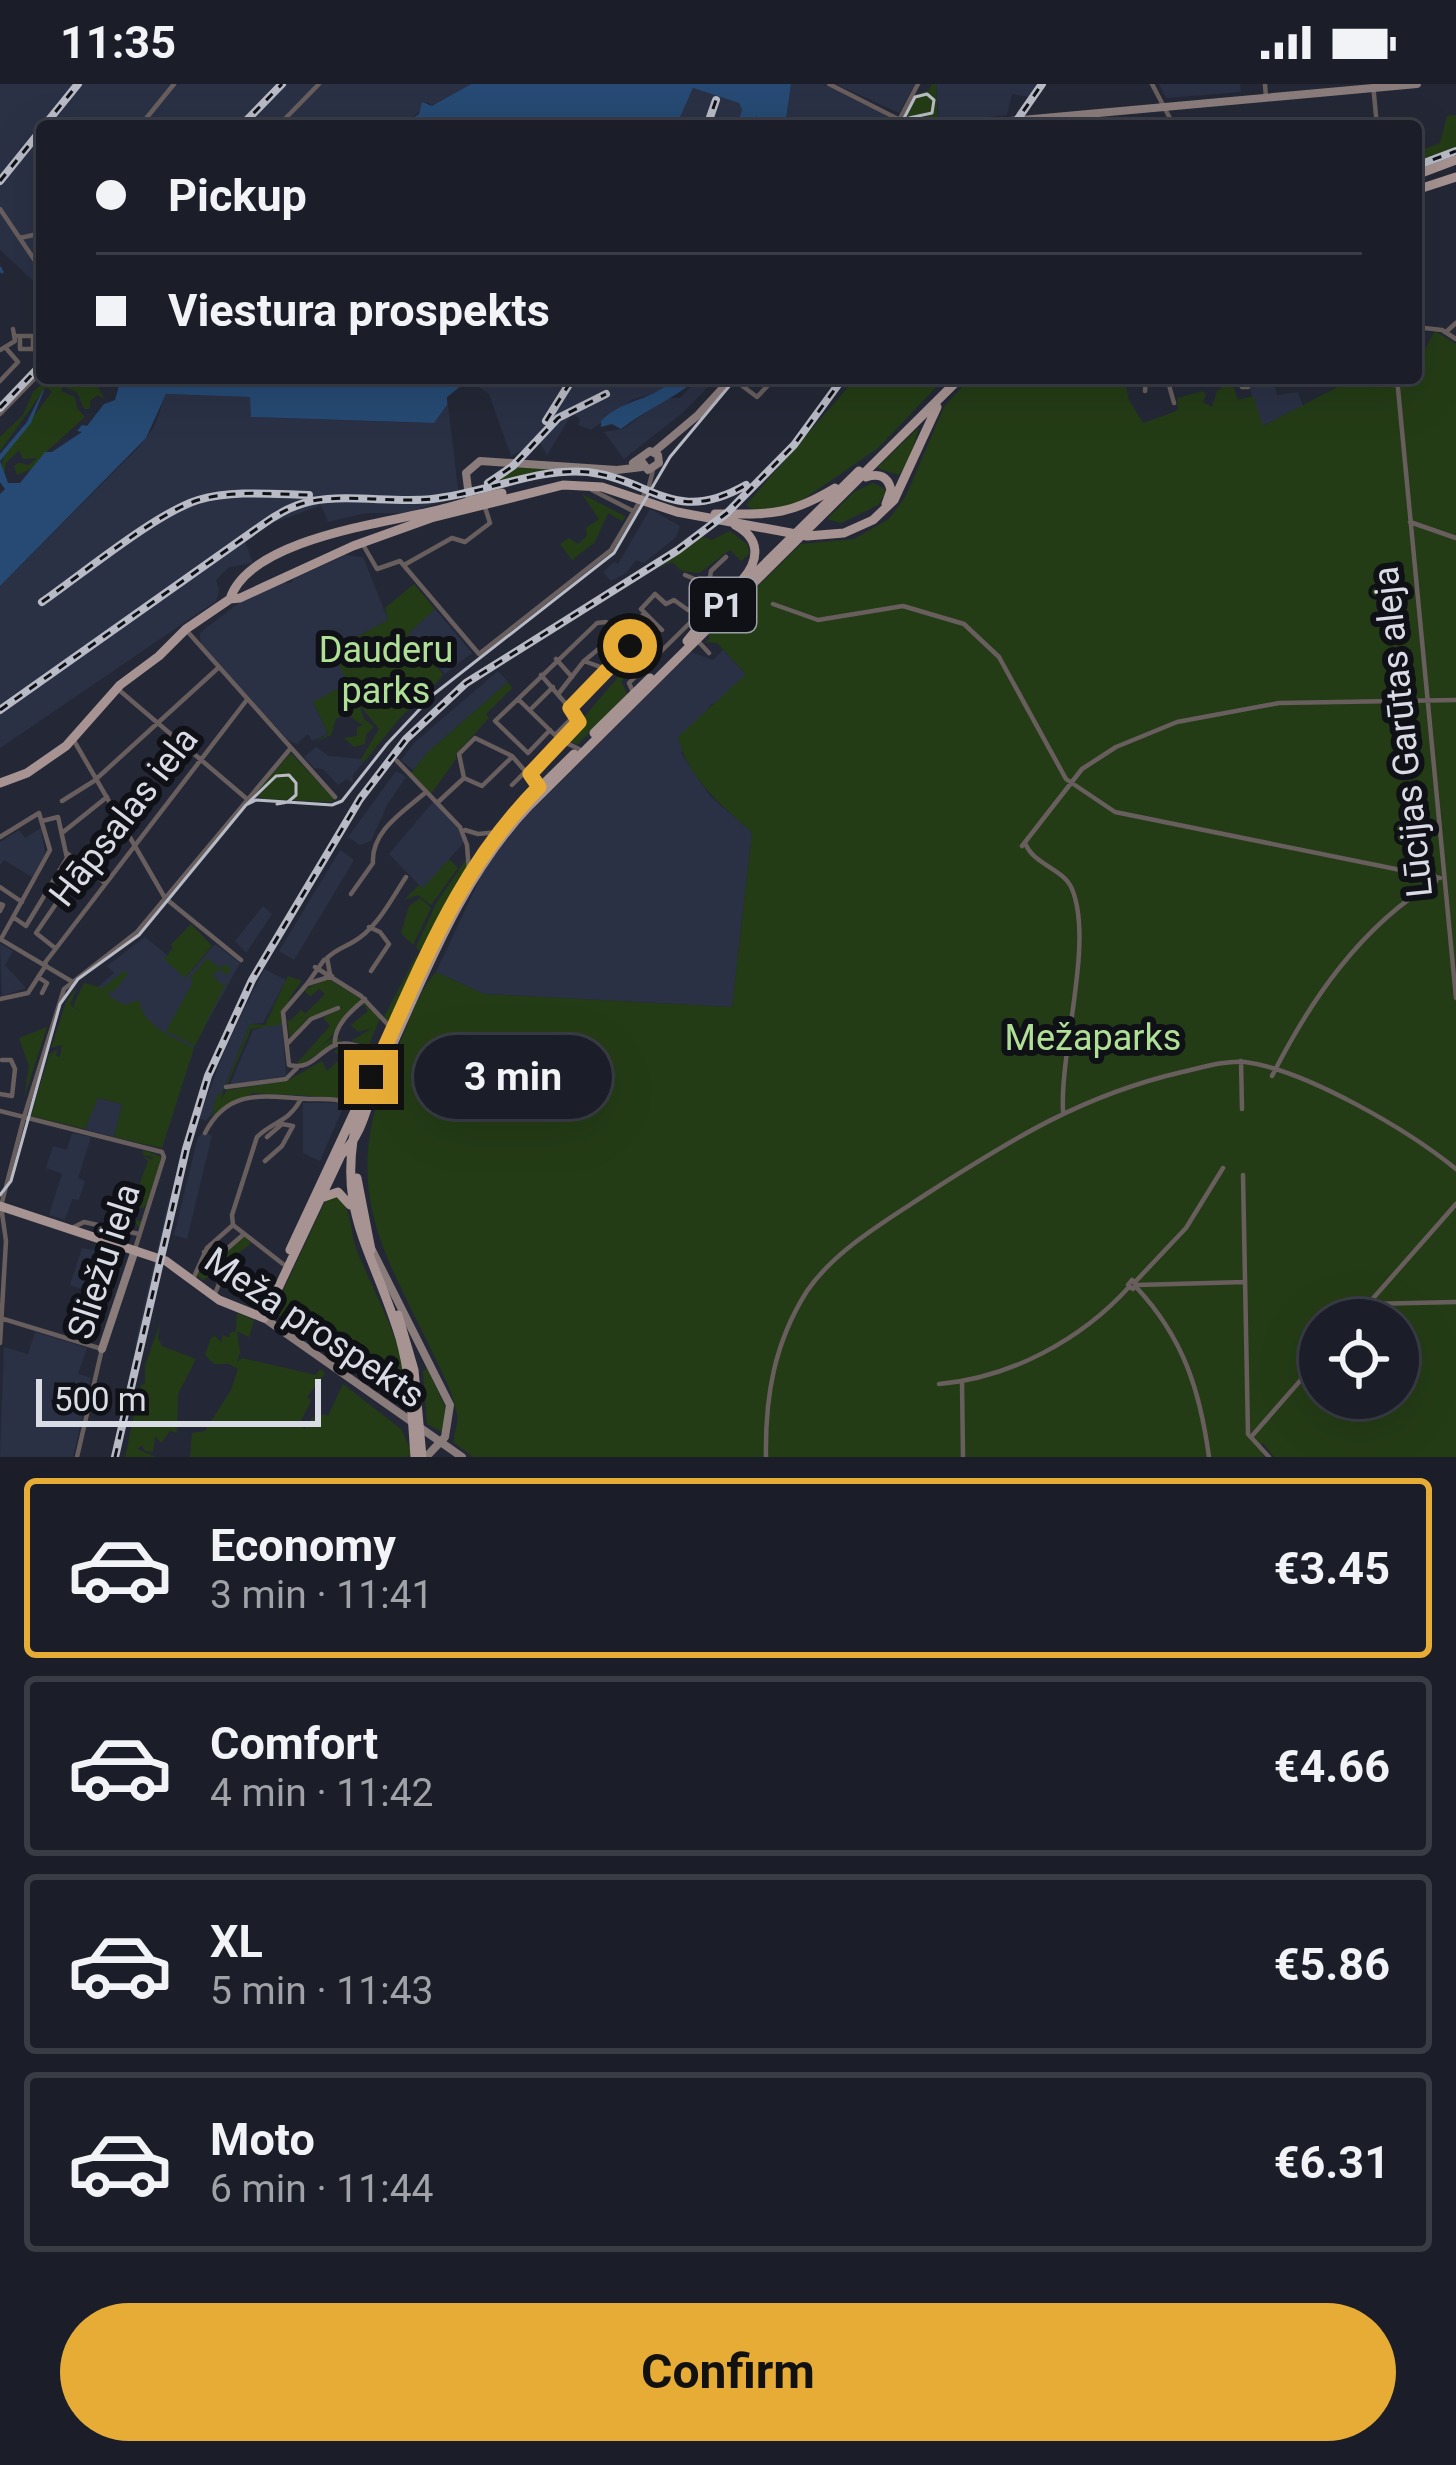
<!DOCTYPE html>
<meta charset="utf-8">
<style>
body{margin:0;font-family:Roboto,sans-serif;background:#242730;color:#f1f3f6;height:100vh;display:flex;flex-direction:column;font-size:45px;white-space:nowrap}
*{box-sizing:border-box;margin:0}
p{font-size:39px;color:#a0a2a8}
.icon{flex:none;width:66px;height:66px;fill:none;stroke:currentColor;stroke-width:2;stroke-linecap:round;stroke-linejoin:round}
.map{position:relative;height:1373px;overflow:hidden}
.sheet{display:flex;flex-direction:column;background:#1b1e28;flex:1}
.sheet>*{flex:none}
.hud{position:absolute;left:36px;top:36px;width:1386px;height:264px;border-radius:12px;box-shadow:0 12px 48px #0002,0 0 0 3px #393c45;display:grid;align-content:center;height:264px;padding:0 60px;background:#1b1e28}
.controls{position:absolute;left:1299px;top:1215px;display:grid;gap:24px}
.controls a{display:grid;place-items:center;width:120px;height:120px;border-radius:50%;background:#1b1e28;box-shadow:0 12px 48px #0002,0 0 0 3px #393c45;font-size:60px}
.scale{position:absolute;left:36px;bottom:30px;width:285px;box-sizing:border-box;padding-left:12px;border:6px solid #d9dce5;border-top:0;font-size:33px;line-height:42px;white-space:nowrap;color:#d9dce5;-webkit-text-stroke:9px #0f1117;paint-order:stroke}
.end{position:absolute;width:54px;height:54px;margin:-27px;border:15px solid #e6ac36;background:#111;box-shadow:0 0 0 6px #111}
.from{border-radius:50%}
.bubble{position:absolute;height:84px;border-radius:42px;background:#1b1e28;box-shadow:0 12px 48px #0002,0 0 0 3px #393c45;font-size:39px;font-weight:700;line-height:84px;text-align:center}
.hud b{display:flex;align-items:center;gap:42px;height:114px;font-size:45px}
.hud b+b{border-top:3px solid #393c45}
.hud i{width:30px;height:30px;background:#f1f3f6}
ul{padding:21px 0 0;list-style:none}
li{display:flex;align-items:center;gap:36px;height:180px;margin:0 24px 18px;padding:0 36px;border:6px solid #393c45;border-radius:12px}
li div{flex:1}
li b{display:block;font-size:45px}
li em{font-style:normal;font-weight:700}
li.current{border-color:#e6ac36}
li>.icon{width:108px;height:108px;stroke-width:1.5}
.cta{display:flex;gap:24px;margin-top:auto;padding:24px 60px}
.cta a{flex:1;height:138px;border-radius:72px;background:#e6ac36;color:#111;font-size:48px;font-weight:700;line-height:138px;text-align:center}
.status{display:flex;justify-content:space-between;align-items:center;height:84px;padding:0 60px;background:#1b1e28;direction:ltr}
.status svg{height:33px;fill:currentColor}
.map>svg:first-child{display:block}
.built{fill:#2b3145}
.green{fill:#243c16;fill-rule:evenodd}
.water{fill:#264a73}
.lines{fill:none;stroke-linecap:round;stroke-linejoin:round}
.stream{stroke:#264a73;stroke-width:3}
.street{stroke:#685e5e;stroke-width:4.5}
.secondary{stroke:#8b7c7c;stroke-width:8}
.primary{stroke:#a79492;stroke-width:9}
.tram{stroke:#b8bbc5;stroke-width:3}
.rail-casing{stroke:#b8bbc5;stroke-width:8}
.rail{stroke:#0f1117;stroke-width:3;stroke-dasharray:9;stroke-linecap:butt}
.route{stroke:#e6ac36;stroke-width:15}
.labels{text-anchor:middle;stroke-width:12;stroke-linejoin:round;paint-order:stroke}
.shield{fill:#0f1117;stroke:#9c9fa7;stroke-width:3}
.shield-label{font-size:33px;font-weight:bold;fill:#d9dce5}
.park-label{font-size:36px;fill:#afe096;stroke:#0f1117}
.street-label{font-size:36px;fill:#d9dce5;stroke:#0f1117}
</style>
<div class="status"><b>11:35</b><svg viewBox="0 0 49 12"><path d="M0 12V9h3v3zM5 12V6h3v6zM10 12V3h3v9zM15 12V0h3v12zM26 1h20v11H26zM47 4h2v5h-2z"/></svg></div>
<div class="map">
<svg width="1456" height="1373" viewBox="0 0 1456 1373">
<rect width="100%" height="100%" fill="#242836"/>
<!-- built -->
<path class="built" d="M0,0H471L432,22L428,18L405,42H42V205L0,166Z
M791,0H823L895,36L892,42H785Z
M836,0H915L899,29Z
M936,0H1038L1031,13L1012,10L1007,31L939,38Z
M1159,0H1240L1241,8L1166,14Z
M693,4L739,19L742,26L737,42H676Z
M674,294L662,307L631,316L591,346L578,341L580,335L572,330L547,371L539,357L528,371L522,366L511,372L489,310L466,295Z
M699,294H717L681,330L624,375L604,348L623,345L666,314H680Z
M1256,294H1273L1277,311L1298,308L1303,322L1262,342L1247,296Z
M166,310L251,313V333L423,339H434L447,321V313L459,413L403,429H366L328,438L321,421L267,441L244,455L253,479L229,483L216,496L219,506L216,517L0,664V502L140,362L154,343Z
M650,425L680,442L676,453L644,479L636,476L626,489L611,497L603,488L614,478L618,480Z
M346,471L363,473L388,536L333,566L346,596L344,601L313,619L328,650L312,657L308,650L297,660L288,656L201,561L200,549L240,518L283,499H292L293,495Z
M435,525L472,569L445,590L408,550Z
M723,566L746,590L718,619L711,620L681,669L710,712L752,748L732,923L484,910L436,888L486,782L525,733L691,568L713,576Z
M498,587L508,598L427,669L413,686L401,676L415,658Z
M316,663L329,672L361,675L363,679L353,691V699L347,695L338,701L323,685L314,684L304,673Z
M396,687L406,693L387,721L371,757L360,761L348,753Z
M433,718L457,742L464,758L423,805L389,770Z
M41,744L45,770L32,793L4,776L0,781V758L19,746L25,754Z
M340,766L354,776L294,876L279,867Z
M263,822L272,830L246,869L235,857Z
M145,853L167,871L165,875L186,893L215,860L240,879L192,966L91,909L114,889L107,882Z
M0,860L13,867L5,881L26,904L2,912Z
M264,885L286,896L263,939L250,940L221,1011L217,1010V1022L206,1037L199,1034L226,963Z
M282,937L286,992L230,1001L253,946Z
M97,1014L122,1020L114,1053L85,1045Z
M303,1019H345L320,1077L303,1069Z
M72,1049L91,1053L78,1094L85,1097L81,1109L79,1116L72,1115L65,1136L49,1131L62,1090L46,1084L53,1062L67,1066Z
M203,1049L212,1051L187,1155L174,1151L198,1053Z
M169,1115L176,1117L144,1263L135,1261Z
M95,1160L104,1163L100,1175L94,1174L93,1178L102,1182L93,1209L70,1201L82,1164L93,1166Z
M35,1248L87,1264L78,1290L91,1294L73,1373H0L4,1263L28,1270Z"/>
<!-- green -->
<path class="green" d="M932,0H936L938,40L901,42L907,37L927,34L906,32L915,11L929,6Z
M1456,31V66L1416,77V68L1440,59L1447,32Z
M1435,247L1456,260V1373H1274L1263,1359L1259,1363L1264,1373H473L453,1358L458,1334L451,1308C391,1171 328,1115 399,961C409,938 419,906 436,888L484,910L732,923L752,748C722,722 687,693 678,653L746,590L717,559L706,558L710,554L708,551L801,460L854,455L889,435L906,412L944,323L970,294H1124L1129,316L1143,339L1174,328L1178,325L1177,314L1203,307L1206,310L1203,318L1212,323L1217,307L1227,300L1233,302L1238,316L1253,312L1263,342L1355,294H1416V266L1425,265ZM1320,1236H1398V1314H1320Z
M93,294L105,316L98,311L90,317V325H84L77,308L63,303L61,307L75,313L77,324L85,333L47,367L38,382L17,391L14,382L19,379L29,381L37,374L23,375L19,366L6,379L4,390L1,384L4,372L52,308L46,303L0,367V353L23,331L33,308L47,295Z
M856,294H945L878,364L798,419C783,426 760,432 746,421Z
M919,343L909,378L899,391L877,384Z
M517,380L565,384L567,387L483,404Z
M873,399L887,406L878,421L841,439L827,435L854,408Z
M582,410L626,433L622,437L608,429L595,458L572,476L560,460L569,454L578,460L587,452L586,444L599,435Z
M730,447L747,460L750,469L741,477L730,466L699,489L682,487L672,478L659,484L702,453L712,456Z
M414,500L435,525L408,550L443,590L439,596L399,635L363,679L361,675L379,645L359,620L364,635L374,643L366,650L365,660L354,663L344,654L357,652V643L363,641L345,629L336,635L331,651L313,659L328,650L313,618L339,604L346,596L332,566L388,536L385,524Z
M636,572L640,576L636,586L621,597L627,610L578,660L571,658L567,653Z
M508,598L512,604L486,630L489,634L456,670V675L431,710L411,689L427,669Z
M291,669L334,715L332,718L264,715L254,710Z
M467,774V787L425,872L416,863L437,818Z
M449,775L458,784L431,821L418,811L404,816L419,801L423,804Z
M420,814L431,824L413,861L401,849L409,822Z
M191,840L212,862L185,894L164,875L173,864L171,861Z
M416,872L422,876L390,941L384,933Z
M207,874L220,884L225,880L231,885L226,891L219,885L213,891L220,900L226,899L195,962L166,947L193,898L190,894Z
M124,887L128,890L113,908L108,906L110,913L125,921L139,916C143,942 171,952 194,964L162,1064L114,1053L122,1020L98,1014L85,1045L31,1032L49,971L57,965L56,972L60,973L62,961L51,964L66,918L77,903L70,921L86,931L73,922L84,899L103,904Z
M288,892L302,897C289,912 285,926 280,941L251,945L227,1001L221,999L226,1000L250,940L265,941Z
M327,894L361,915C342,939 332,955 308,973L336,951L342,959L333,960L302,980L297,979L330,942L323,933L343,923L309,933L290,954L287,935L290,937L301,926L305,930L325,910L319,905L310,913L304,906Z
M364,919L380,934L369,961L351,957L372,944L358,948L351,941L368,927L364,921L360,923Z
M47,943L24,1014L29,982L19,954Z
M353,963L366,967L346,1014L253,1009L209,1033L215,1027H212L218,1009L221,1010L224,1004L221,1016L227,1006L287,997L322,977L327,987L342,973L333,967Z
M143,1066L162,1073L139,1144L134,1136L141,1137L146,1121L143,1124L132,1120L148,1077L143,1072L152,1076L153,1073L143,1071Z
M338,1112C352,1126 350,1146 356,1164C369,1201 420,1286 402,1322L277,1230L276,1222L322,1124L327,1115Z
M244,1152L251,1159L226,1179L220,1195L211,1191L203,1196L197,1192L205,1173L212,1179Z
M237,1229L254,1236L249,1253L237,1247L240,1268L237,1278L242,1274L316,1291L320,1285L325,1289L321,1295L314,1294L319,1298L307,1313L311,1317L299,1341L305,1345L313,1333L318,1336L323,1330L328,1332L343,1300L401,1345L412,1369L408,1373H190L192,1349L205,1347L231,1306L238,1285L229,1280H214L205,1271L211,1254L215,1252L221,1258L223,1251L229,1254L230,1249L236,1247Z
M160,1240L158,1254L162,1262L196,1275L178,1310L177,1349L170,1347L161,1359L155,1352L153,1368L145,1367L142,1361L137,1365L156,1373H125L136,1322L140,1319L141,1301L145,1300V1281Z
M427,1284L446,1325L444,1349L427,1340L423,1287Z"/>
<!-- water -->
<path class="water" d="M471,0H791L785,42H755L757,30L753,42H737L742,26L739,19L693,4L676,42H401L419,30L422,18L432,22Z
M121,294H471L447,313V321L434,339L251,333L250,313L166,310L146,354L0,502V410L5,405L0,398V370L27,338L43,306H44L31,339L0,377L8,399H20L45,368H52L82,348L77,347L82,341L87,342L104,320L115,316Z
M674,294H698C674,315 645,326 621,345L612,340L601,343V337C625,313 653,318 674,294Z"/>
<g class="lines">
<!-- stream -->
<path class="stream" d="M0,184L2,188"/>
<!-- street -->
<path class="street" d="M829,0L900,36
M1152,0L1174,42
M1265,0L1266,14
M1373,0L1377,42
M140,42L174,0
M278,42L319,0
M896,42L918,0
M0,125L42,187
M20,154L42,149
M1416,243L1442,246L1456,255
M1446,248L1456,239
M15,252H33V265H20V253
M0,266L15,257L13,245
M732,294L757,313L775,294
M1167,294L1174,319
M1239,294L1242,303H1248
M1397,294L1456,914
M0,297L18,278L5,263
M1145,307L1146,294
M0,330L42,287
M592,406L635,428
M1410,438L1456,454
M362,459L377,485L400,477L479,570L611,466L649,402L653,386
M404,481L452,454L465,458L490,439L484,420
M710,493L711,487L726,473
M773,520L818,536L903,522L964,540L999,573L1066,695L1115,728L1440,794
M662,546L641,525L655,510L666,520L674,516L688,526
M187,547L335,713
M621,552L645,529
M697,556L709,569
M556,575L572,593
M584,577L606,585
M119,606L247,715
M559,609L584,577L618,549
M634,610L629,599L717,512L710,493L704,499L685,491
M519,616L560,656L579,665
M532,624L553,603
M570,624L654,538
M550,646L528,669L495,637L597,539L606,538L647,581
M555,651L573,633
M73,655L165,814L241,876
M397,677L460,743L467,761L469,788
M531,689L579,635L541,591
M464,694L482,702L511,674
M512,701L526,687
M62,717L94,697L217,585
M437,719L464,694L459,670L475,654L512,672L539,703
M465,746L478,750L498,748
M62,749L107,713
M0,753L39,729L50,766L1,855
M1026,761C1035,781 1064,785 1072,805C1094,858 1060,965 1063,1027
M1022,762L1082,685L1116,663L1177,638L1279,619L1456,616
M68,770L105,799
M0,803L22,818
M351,810L373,779C371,747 403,728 426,708
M0,820L3,821L0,827
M13,833L26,842L67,774L58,733L42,737
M369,843L380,848L389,860L371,887
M0,855L71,897
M55,864L36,849L60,814
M44,880L246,617
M315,883L361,912L393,946
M330,890L327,874C337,865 343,864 353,858C377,845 392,814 406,793
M332,892L307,900L283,928L289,981C311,986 316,971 333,962C348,955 367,965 382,970
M38,893L47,899L42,909
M307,900L324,876
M0,915L28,909L46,881
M287,960L311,935L338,924
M335,961C333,942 351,927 365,915
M1241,977L1242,1025
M1272,992C1311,915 1361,842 1436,797
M226,1003L286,995L297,984
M0,1010L12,1012L15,985L11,976H2
M0,1027L162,1068L164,1073L135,1165
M205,1049C229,1002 268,1013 308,1015C326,1015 340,1013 355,1024
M265,1077L282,1062L293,1042L282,1040L267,1053
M1243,1091L1248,1350L1269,1373
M233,1141L283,1180
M72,1144L84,1138L139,1150
M204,1168L213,1177L244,1150
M193,1195L207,1164L233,1141L232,1131L257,1053C273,1037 288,1039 301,1015
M1132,1196L1136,1201L1133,1205L1128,1201Z
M1135,1198L1186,1144L1223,1084
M1137,1201L1245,1198
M1136,1203C1183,1253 1200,1306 1209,1373
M214,1212L226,1183L239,1179
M1368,1220L1456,1218
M0,1234L102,1265L77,1373
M1354,1236L1456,1120
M0,1259L6,1157L1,1122L24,1033L64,905L137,848L290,665
M962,1297L963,1373
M939,1300C1010,1294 1081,1256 1129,1203
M1251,1353L1320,1274
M766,1373C765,1313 774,1259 807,1207C835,1166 887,1136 928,1109C1012,1055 1083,1011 1182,988C1201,984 1226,976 1245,978C1306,986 1408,1046 1456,1085"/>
<!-- secondary -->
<path class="secondary" d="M955,42L1417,0
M654,368L698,331L732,294
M633,379L650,367L658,371L659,379L648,386L640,375
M470,420L466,389L480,377L617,386L642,383
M370,1162L450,1321L445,1353L426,1373
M264,1234L462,1373
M102,1265L135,1166"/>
<!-- primary -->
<path class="primary" d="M1416,91L1456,76
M1416,106L1456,93
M866,393C879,389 888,392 891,406L886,420
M715,430C768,430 787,433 835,404
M735,441C760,454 760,475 743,495
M230,515C249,455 385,439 438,426C460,421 480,413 502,409
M713,531L859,387
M687,557L714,524
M594,649L650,594
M0,699L27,689L66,662L120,601L159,572L186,545L230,515L240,514L353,462L431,434L563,401L602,403L677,428L807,452L844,449L873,436L894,416L937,323
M522,721L574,670
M409,911L467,791
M360,1023C332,1125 373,1164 400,1254C411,1293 412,1333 415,1373
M357,1094L371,1166
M321,1114L338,1108L350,1121
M0,1122L166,1177L219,1216L264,1234L341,1071C366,1046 366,1019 380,988C423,896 459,795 530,721L960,294
M290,1166L374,986
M398,1231L414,1286L422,1373"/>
<!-- tram -->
<path class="tram" d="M927,10L934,16L932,29L909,34L900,42L915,13Z
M246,721L276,692L289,691L296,699V711L288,718L277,720
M0,1111L11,1097L60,920L78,895L139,851L246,721L256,716L332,721L342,717L387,660L434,610L614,469L670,373L736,294"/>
<!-- rail casing -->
<g class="rail-casing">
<path id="rail" d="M44,42L78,0
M241,42L282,0
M707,42L716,16
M1013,42L1042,0
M1416,82L1456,67
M0,97L42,45
M0,324L42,280
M546,337L573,294
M488,399L513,382L558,334L606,310
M42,518C81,491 156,429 198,416C233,406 272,410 309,411
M0,626L262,441C277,430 293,421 312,417C351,410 393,419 432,415C483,410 537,383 588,388C653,396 674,442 746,401
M115,1373L186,1065L208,992L252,896L360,715L406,655L466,599L678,466L727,429L794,361L843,294"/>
</g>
<!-- rail -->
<use href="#rail" class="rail"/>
</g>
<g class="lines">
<!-- route -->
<path class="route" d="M371,993C421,887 455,788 539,703L530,690L579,638L570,624L630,562"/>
</g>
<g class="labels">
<!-- shield labels -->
<rect class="shield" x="690" y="494" width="66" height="54" rx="9"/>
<g class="shield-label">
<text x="723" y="533">P1</text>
</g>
<!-- park labels -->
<g class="park-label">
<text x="386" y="578">Dauderu<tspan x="386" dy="41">parks</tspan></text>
<text x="1093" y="966">Mežaparks</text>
</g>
<!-- street labels -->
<g class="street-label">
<text transform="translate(1402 648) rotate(-96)" y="13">Lūcijas Garūtas aleja</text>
<text transform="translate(123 732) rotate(-52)" y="13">Hāpsalas iela</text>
<text transform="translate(103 1177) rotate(-72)" y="13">Sliežu iela</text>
<text transform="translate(315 1243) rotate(34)" y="13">Meža prospekts</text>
</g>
</g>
</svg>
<div class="controls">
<a><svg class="icon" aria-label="locate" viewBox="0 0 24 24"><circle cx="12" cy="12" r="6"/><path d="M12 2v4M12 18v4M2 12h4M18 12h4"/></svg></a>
</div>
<div class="scale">500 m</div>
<i class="end from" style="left:630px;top:562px"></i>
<i class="end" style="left:371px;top:993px"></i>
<div class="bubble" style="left:414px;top:951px;width:198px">3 min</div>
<div class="hud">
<b><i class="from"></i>Pickup</b>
<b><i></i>Viestura prospekts</b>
</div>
</div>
<section class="sheet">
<ul>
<li class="current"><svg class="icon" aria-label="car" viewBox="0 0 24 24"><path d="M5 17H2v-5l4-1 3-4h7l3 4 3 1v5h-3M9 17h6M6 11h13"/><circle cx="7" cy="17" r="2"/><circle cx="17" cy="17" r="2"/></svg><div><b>Economy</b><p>3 min · 11:41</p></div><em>€3.45</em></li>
<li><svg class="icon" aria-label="car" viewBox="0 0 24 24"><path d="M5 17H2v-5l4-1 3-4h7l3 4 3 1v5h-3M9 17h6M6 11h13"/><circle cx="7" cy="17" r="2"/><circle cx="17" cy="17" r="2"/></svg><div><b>Comfort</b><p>4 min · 11:42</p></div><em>€4.66</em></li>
<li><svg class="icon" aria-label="car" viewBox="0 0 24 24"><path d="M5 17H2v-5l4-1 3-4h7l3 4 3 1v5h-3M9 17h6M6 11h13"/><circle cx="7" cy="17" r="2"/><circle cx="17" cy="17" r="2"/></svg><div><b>XL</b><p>5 min · 11:43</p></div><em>€5.86</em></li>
<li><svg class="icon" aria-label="car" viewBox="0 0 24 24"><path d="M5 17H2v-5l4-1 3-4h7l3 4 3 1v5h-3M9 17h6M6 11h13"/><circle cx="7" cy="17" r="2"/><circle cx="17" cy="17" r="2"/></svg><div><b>Moto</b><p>6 min · 11:44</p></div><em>€6.31</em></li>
</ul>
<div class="cta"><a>Confirm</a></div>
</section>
